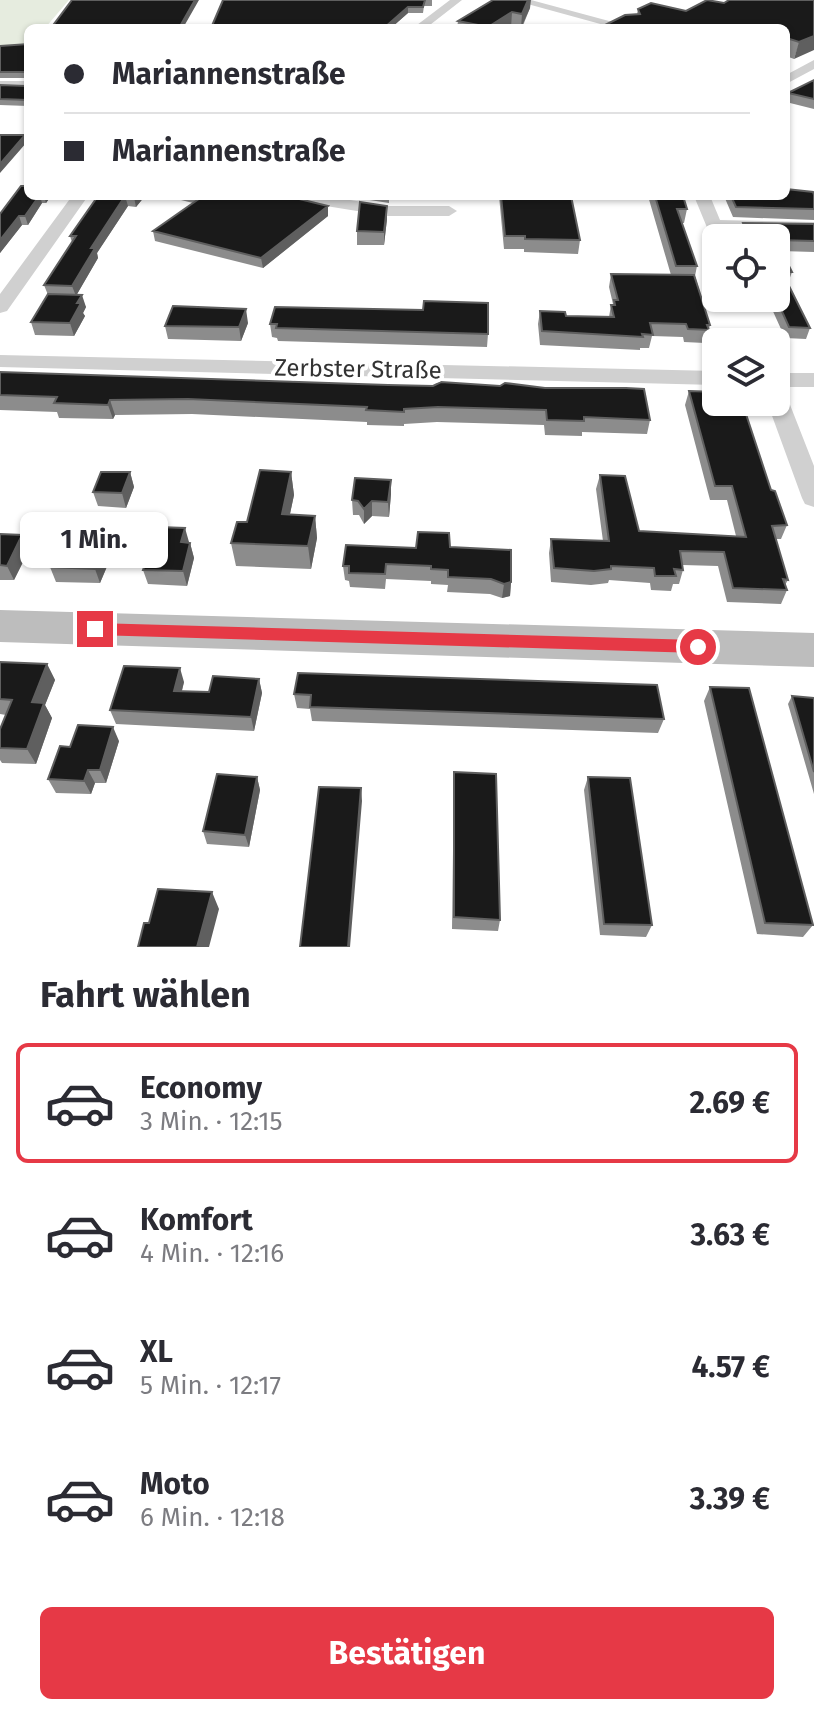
<!DOCTYPE html>
<html lang="de">
<meta charset="utf-8">
<style>
body{margin:0;font-family:"Fira Sans",sans-serif;background:#f7f7f7;color:#2b2b33;height:100vh;display:flex;flex-direction:column;font-size:30px;white-space:nowrap}
*{box-sizing:border-box;margin:0}
p{font-size:26px;color:#7c7c81}
.icon{flex:none;width:44px;height:44px;fill:none;stroke:currentColor;stroke-width:2;stroke-linecap:round;stroke-linejoin:round}
.map{position:relative;height:947px;overflow:hidden}
.sheet{display:flex;flex-direction:column;background:#fff;flex:1}
.sheet>*{flex:none}
.hud{position:absolute;left:24px;top:24px;width:766px;height:176px;border-radius:12px;box-shadow:0 2px 6px #0004;display:grid;align-content:center;height:176px;padding:0 40px;background:#fff}
.buttons{position:absolute;left:702px;top:224px;display:grid;gap:16px}
.buttons a{display:grid;place-items:center;width:88px;height:88px;border-radius:12px;background:#fff;box-shadow:0 2px 6px #0004;font-size:40px}
.end{position:absolute;width:36px;height:36px;margin:-18px;border:10px solid #e63946;background:#fff;box-shadow:0 0 0 4px #fff}
.from{border-radius:50%}
.bubble{position:absolute;height:56px;border-radius:12px;background:#fff;box-shadow:0 2px 6px #0004;font-size:26px;font-weight:700;line-height:56px;text-align:center}
.hud b{display:flex;align-items:center;gap:28px;height:76px;font-size:30px}
.hud b+b{border-top:2px solid #e1e1e2}
.hud i{width:20px;height:20px;background:#2b2b33}
ul{padding:0;list-style:none}
li{display:flex;align-items:center;gap:24px;height:120px;margin:0 16px 12px;padding:0 24px;border:4px solid transparent;border-radius:12px}
li div{flex:1}
li b{display:block;font-size:30px}
li em{font-style:normal;font-weight:700}
li.selected{border-color:#e63946}
li>.icon{width:72px;height:72px;stroke-width:1.5}
h2{padding:0 40px;font-size:36px;line-height:96px}
.action{display:flex;gap:16px;margin-top:auto;padding:16px 40px}
.action a{flex:1;height:92px;border-radius:12px;background:#e63946;color:#fff;font-size:32px;font-weight:700;line-height:92px;text-align:center}
.map>svg:first-child{display:block}
.green{fill:#e6ecdf}
.lines{fill:none;stroke-linecap:round;stroke-linejoin:round}
.street{fill:#d0d0d0;fill-rule:evenodd}
.secondary{fill:#bdbdbd;fill-rule:evenodd}
.wall{fill:#8c8c8c}
.shaded-wall{fill:#5f5f5f}
.building{fill:#1a1a1a;stroke:#5f5f5f;stroke-width:2}
.route{fill:#e63946}
.labels{text-anchor:middle;stroke-width:8;stroke-linejoin:round;paint-order:stroke}
.street-label{font-size:24px;fill:#333;stroke:#fff}
</style>
<div class="map">
<svg width="814" height="947" viewBox="0 0 814 947">
<rect width="100%" height="100%" fill="#fff"/>
<!-- green -->
<path class="green" d="M0,0H69L45,28H28V48L0,49Z"/>
<g class="lines">
<!-- street -->
<path class="street" d="M450,0H462L426,28H413Z
M513,0H531L635,28H615Z
M814,60V69L786,84V75Z
M0,81H28V89H0Z
M72,196H88L7,311L0,313V294Z
M287,196H325L388,206H449L457,211L449,216H388L295,201Z
M694,196H710L720,220L814,222V232L724,230L728,238H716V242H713Z
M0,355L716,371V385L0,367Z
M776,373H814V387H776Z
M776,390L784,392L787,397L814,466V507L805,504L802,498L767,402H776Z"/>
<!-- secondary -->
<path class="secondary" d="M0,610L814,633V667L0,642Z"/>
</g>
<!-- wall -->
<path class="wall" d="M223,0H432V6H424L423,13H408L391,28H211Z
M814,0L794,59L786,56V28H604L605,25L637,14L638,9L686,11L724,3Z
M530,8L522,28H457L458,21Z
M28,44V78H0V46Z
M28,79V106L0,105V85L26,86Z
M814,80V109L786,102L788,93Z
M26,186L28,196H51L46,203H42L28,225H22L0,253V214Z
M814,195V220L733,217L724,196Z
M98,196H145L136,207L128,206L97,253L98,258L77,294L86,307L83,313L85,316L74,336L35,335L31,322L48,295L44,285L72,242L70,236Z
M165,196H288L328,206V216L263,268L155,241L153,231L193,203Z
M363,196H389V203L363,199Z
M499,196H571L580,240L578,254L524,252V249H504Z
M648,196H683L687,209L684,223H682L697,266L695,276L710,325L705,343L684,342L683,337L652,336L649,348H640V350L540,345L538,324L540,311L566,316L609,317L611,305L613,304L609,287L611,274L671,275Z
M387,206V219L384,245H357V231Z
M743,223L814,224V252L781,251L792,272L788,283L810,328L806,339L785,338L767,298H776V238H742L740,233Z
M248,323L241,341L168,339L165,326Z
M270,324L488,334L487,347L278,341L277,338L272,337Z
M0,372L388,385L650,420L647,434L582,432V436L545,435L544,425L437,422L404,424V426L367,425V422L192,414L115,415L113,419L59,418L57,412L0,410Z
M689,391L771,490L787,525L781,539H776L788,580L785,585L787,590L781,604L727,602L718,566L683,565V570L679,584H673L671,591L651,590L650,583L609,580L608,583L591,585L551,582L549,553L551,539L603,541L596,489L600,475L639,531L736,536L727,500H710L685,405Z
M130,472L134,487L126,508L98,506L93,492Z
M291,472L294,495L290,514L315,516L317,538L311,569L236,566L231,543Z
M391,480V494L389,517L372,516L364,524L359,515H353L352,500Z
M0,534L22,535L29,550L14,580H0Z
M189,543H190L194,558L187,586L148,584L143,570Z
M450,547L511,582L510,596L502,598L490,594L447,592L448,585L431,584V581L386,579L385,589L350,587L349,581L345,580L343,566L416,548Z
M111,557L100,583L56,582L50,567Z
M0,662L47,664L55,680L45,705L52,718L36,764L2,763L0,760V729L6,715L0,714Z
M259,679L262,693L254,731L116,724L110,710L184,682L182,691L209,692Z
M710,687L813,925L803,937L757,934L704,701Z
M294,694L664,719L658,733L312,721L310,709L297,708Z
M792,696L814,698V794L788,704Z
M119,741L106,783H95L91,794L56,793L48,779L70,747Z
M454,772L500,920L498,931L452,929Z
M257,777L260,790L249,847L207,844L203,831Z
M588,777L652,925L646,937L600,935L584,790Z"/>
<!-- shaded-wall -->
<path class="shaded-wall" d="M195,0H199L183,28H179Z
M528,0H531L530,8L521,28L522,14Z
M408,7V13L391,28H384Z
M512,12L511,28H488V27Z
M814,36V50L794,59L799,42Z
M25,135L27,142L0,173V164Z
M39,196H40L42,203L28,225L25,216Z
M44,196H51L46,203Z
M125,196L128,206L97,253L98,258L76,296L72,286L91,248Z
M135,196H145L136,207L134,197Z
M328,206V216L263,268L261,258Z
M387,206V219L384,245V232Z
M19,216L22,225L0,253V240Z
M82,295L86,307L83,313L85,316L74,336L70,323L77,303Z
M246,309L248,323L241,341L239,327Z
M110,400L115,415L113,419L108,405Z
M130,472L134,487L126,508L122,493Z
M291,472L294,495L285,537L282,514Z
M391,480V494L389,517L388,502Z
M372,501V516L364,524V509Z
M315,516L317,538L311,569L308,546Z
M185,528L189,542L184,557L181,542Z
M22,535L29,550L14,580L7,566Z
M106,543L111,557L100,583L95,569Z
M190,543L194,558L187,586L183,571Z
M511,582L510,596L502,598L504,584Z
M47,664L55,680L45,705L52,718L36,764L27,749L32,702Z
M180,668L184,682L178,705L174,691Z
M259,679L262,693L254,731L251,717Z
M113,727L119,741L106,783L100,770Z
M88,770L95,783L91,794L84,781Z
M257,777L260,790L249,847L245,835Z
M361,788L362,801L350,947H348Z
M212,892L219,909L209,947H197Z"/>
<!-- building -->
<path class="building" d="M72,0H195L179,28H51Z
M223,0H425L423,7H408L384,28H211Z
M493,0H528L522,14L512,12L488,27L458,21Z
M707,0L724,3L729,0H814V36L799,42L790,39L786,42V28H616L605,25L625,15L640,14L638,9L651,3L686,11Z
M28,44V73L26,72H0V46Z
M28,79V100L0,99V85L26,86Z
M814,80V99L788,93Z
M0,135H25L0,164Z
M28,183V196H39L25,216H19L0,240V214L21,186H26Z
M786,189L813,192L814,195V209L736,207L731,196H786Z
M98,196H135L134,197L125,196L91,248H95L72,286L44,285L76,236H70Z
M201,196H287L328,206L261,258L153,231L203,196Z
M501,196H571L580,240L525,239V236H505Z
M655,196H683L687,209H677L697,266H676Z
M360,202L387,206L384,232L357,231Z
M743,223L814,224V241L776,240L792,272H782L810,328L789,327L776,298V238H749Z
M611,274L694,275L710,325H707L709,330L688,329L686,324L650,323L653,335L642,334L643,337L542,331L540,311L565,312L566,316L614,317L611,305H615L614,300H618Z
M48,294L82,295L77,303H81L70,323L31,322Z
M424,301L488,303V334L276,328L277,324H270L275,307L423,310Z
M173,306L246,309L239,327L165,326Z
M0,372L388,385L433,386L441,382L500,386L505,383L545,388H626L644,389L650,420L584,417V421L547,420L546,410L438,407L404,409V412L366,410L367,407L188,399L110,400L108,405L54,403L57,397L0,395Z
M689,391L716,392V402H742L771,490L775,491L787,525L772,526L788,580L783,579L787,590L733,588L724,552L680,551L683,570L674,569L676,576H655L654,568L611,566V569L594,571L554,568L551,539L609,541L600,475L625,476L639,531L746,537L732,486H715Z
M260,470L291,472L282,514L315,516L308,546L231,543L237,522H247Z
M101,472H130L122,493L93,492Z
M355,478L391,480L388,502L372,501L364,509L358,501L352,500Z
M158,527L185,528L181,542L190,543L183,571L143,570Z
M418,532L449,533L450,547L511,550V582L504,584L491,579L448,577V570L431,569V566L386,564L385,574L349,573V566H343L346,545L416,548Z
M0,534L22,535L7,566L0,565Z
M62,541L106,543L95,569L50,567Z
M0,662L47,664L32,702L44,703L27,749L0,748V729L12,700L0,699Z
M124,666L180,668L174,691L209,692L213,676L259,679L251,717L110,710Z
M298,673L657,685L664,719L310,707L311,695L294,694Z
M710,687L749,688L813,925L765,923Z
M792,696L814,698V772Z
M78,725L113,727L100,770H88L84,781L48,779L60,746L70,747Z
M454,772L496,774L500,920L454,917Z
M217,774L257,777L245,835L203,831Z
M588,777L630,778L652,925L604,924Z
M319,787L361,788L348,947H300Z
M158,889L212,892L197,947H138L144,923H149Z"/>
<!-- route -->
<path class="route" d="M95,623L698,640L706,647L698,653L95,635L88,629Z"/>
<g class="labels">
<!-- street labels -->
<g class="street-label">
<text transform="translate(358 369) rotate(1)" y="8">Zerbster Straße</text>
</g>
</g>
</svg>
<div class="buttons">
<a><svg class="icon" aria-label="locate" viewBox="0 0 24 24"><circle cx="12" cy="12" r="6"/><path d="M12 2v4M12 18v4M2 12h4M18 12h4"/></svg></a>
<a><svg class="icon" aria-label="layers" viewBox="0 0 24 24"><path d="M12 4l9 5-9 5-9-5zM3 14l9 5 9-5"/></svg></a>
</div>
<i class="end from" style="left:698px;top:647px"></i>
<i class="end" style="left:95px;top:629px"></i>
<div class="bubble" style="left:20px;top:512px;width:148px">1 Min.</div>
<div class="hud">
<b><i class="from"></i>Mariannenstraße</b>
<b><i></i>Mariannenstraße</b>
</div>
</div>
<section class="sheet">
<h2>Fahrt wählen</h2>
<ul>
<li class="selected"><svg class="icon" aria-label="car" viewBox="0 0 24 24"><path d="M5 17H2v-5l4-1 3-4h7l3 4 3 1v5h-3M9 17h6M6 11h13"/><circle cx="7" cy="17" r="2"/><circle cx="17" cy="17" r="2"/></svg><div><b>Economy</b><p>3 Min. · 12:15</p></div><em>2.69 €</em></li>
<li><svg class="icon" aria-label="car" viewBox="0 0 24 24"><path d="M5 17H2v-5l4-1 3-4h7l3 4 3 1v5h-3M9 17h6M6 11h13"/><circle cx="7" cy="17" r="2"/><circle cx="17" cy="17" r="2"/></svg><div><b>Komfort</b><p>4 Min. · 12:16</p></div><em>3.63 €</em></li>
<li><svg class="icon" aria-label="car" viewBox="0 0 24 24"><path d="M5 17H2v-5l4-1 3-4h7l3 4 3 1v5h-3M9 17h6M6 11h13"/><circle cx="7" cy="17" r="2"/><circle cx="17" cy="17" r="2"/></svg><div><b>XL</b><p>5 Min. · 12:17</p></div><em>4.57 €</em></li>
<li><svg class="icon" aria-label="car" viewBox="0 0 24 24"><path d="M5 17H2v-5l4-1 3-4h7l3 4 3 1v5h-3M9 17h6M6 11h13"/><circle cx="7" cy="17" r="2"/><circle cx="17" cy="17" r="2"/></svg><div><b>Moto</b><p>6 Min. · 12:18</p></div><em>3.39 €</em></li>
</ul>
<div class="action"><a>Bestätigen</a></div>
</section>
